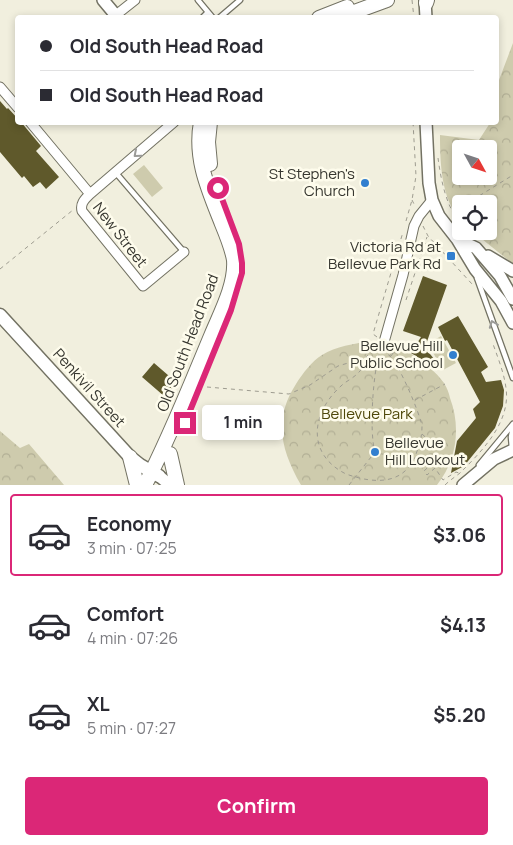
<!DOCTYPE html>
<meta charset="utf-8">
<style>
body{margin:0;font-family:Manrope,sans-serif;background:#f7f7f7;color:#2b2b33;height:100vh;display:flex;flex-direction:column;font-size:19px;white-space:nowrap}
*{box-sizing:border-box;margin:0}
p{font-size:16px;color:#7c7c81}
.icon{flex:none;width:28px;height:28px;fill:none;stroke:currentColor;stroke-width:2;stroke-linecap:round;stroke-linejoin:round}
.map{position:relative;height:485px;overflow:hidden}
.sheet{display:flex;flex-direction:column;background:#fff;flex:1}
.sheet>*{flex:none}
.banner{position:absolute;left:15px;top:15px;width:484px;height:110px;border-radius:5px;box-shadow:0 2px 8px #0003;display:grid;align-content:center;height:110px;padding:0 25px;background:#fff}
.needle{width:32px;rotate:130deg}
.buttons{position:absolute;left:452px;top:140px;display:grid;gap:10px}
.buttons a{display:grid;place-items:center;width:45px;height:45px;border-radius:5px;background:#fff;box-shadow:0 2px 8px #0003;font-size:25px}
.end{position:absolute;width:22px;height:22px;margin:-11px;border:6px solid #db2777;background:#fff;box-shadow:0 0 0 2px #fff}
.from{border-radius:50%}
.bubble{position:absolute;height:35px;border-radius:5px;background:#fff;box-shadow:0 2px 8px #0003;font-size:16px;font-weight:700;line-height:35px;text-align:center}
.banner b{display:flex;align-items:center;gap:18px;height:48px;font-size:19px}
.banner b+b{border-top:1px solid #e1e1e2}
.banner i{width:12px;height:12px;background:#2b2b33}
ul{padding:9px 0 0;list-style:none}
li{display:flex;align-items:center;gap:15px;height:82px;margin:0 10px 8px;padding:0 15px;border:2px solid transparent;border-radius:5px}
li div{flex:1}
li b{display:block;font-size:19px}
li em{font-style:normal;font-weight:700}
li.on{border-color:#db2777}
li>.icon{width:45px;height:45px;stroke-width:1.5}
.button{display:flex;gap:10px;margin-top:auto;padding:10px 25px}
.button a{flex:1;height:58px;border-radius:5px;background:#db2777;color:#fff;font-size:20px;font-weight:700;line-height:58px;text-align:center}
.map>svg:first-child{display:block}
.grass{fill:#cecbad}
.park{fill:url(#park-crowns);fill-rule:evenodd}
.building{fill:#5f592b}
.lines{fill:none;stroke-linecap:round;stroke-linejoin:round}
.service-casing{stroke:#737263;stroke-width:7}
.minor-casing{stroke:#737263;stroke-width:11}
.tertiary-casing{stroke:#737263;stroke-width:14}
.secondary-casing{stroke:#737263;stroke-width:15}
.primary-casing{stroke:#737263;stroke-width:16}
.path{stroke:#9e9c90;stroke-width:1;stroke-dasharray:4 4;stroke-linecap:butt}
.service{stroke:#fff;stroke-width:4.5}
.minor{stroke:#fff;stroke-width:9}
.tertiary{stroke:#fff;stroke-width:11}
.secondary{stroke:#fff;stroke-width:12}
.primary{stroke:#fff;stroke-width:14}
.oneway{stroke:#9b9b98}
.route{stroke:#db2777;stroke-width:6}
.poi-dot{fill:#327fcf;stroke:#fefcec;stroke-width:2}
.labels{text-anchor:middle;stroke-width:5;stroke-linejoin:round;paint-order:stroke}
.poi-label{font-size:15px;fill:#373730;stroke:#fefcec;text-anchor:end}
.street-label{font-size:15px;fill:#373730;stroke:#fefcec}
.park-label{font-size:15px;fill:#4e4709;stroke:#fefcec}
</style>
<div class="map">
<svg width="513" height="485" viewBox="0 0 513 485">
<defs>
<pattern id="park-crowns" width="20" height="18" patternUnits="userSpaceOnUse" patternTransform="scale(1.25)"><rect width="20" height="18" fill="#cecbad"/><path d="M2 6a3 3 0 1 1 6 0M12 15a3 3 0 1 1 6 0" fill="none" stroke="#b2af95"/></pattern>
</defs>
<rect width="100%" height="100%" fill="#f1efde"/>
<!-- grass -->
<path class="grass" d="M144,165L163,188L152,197L133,174Z
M441,336L456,363L443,370L428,344Z"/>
<!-- park -->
<path class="park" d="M513,43V264L472,231H489V204H461V220C441,200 440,162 440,135L479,140L490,123L496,122V88ZM461,149H489V176H461Z
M370,341C387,342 399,346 413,355C425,363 436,372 444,383C447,388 449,393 450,398C461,427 457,460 437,485H301C281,450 273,420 296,384C303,373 312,361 322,355C336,346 354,344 370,341Z
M0,431L20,448L29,444L64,485H0Z"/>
<!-- building -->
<path class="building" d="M0,101L7,109L8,108L18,119V122H21L41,146L36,151L59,177L46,189L40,182L33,187L24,176L22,178L0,152Z
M423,276L447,285L424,350L430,354L440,366L434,370L427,363L411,353L421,337L403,331Z
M458,316L488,367L481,372L486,382L501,380L504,390L503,406L495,428L464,466L451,473L457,441L476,418L473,409L480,402L447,340L445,341L438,327Z
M154,363L176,382L177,387L174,388L169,393L170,396H164L142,377Z"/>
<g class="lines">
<!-- service casing -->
<g class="service-casing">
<path id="service" d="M198,0L213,18
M202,18L208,12
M219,18L240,0
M116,173L184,252
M477,278L513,378
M512,448L511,437L513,427
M479,465L513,424"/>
</g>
<!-- minor casing -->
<g class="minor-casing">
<path id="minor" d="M116,15L135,0
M0,87L18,108
M30,122L90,194
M174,122L90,194C85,199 80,203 82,211L143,286L184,252
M384,342L403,275L414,226L419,216L432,200"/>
</g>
<!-- tertiary casing -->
<g class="tertiary-casing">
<path id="tertiary" d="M103,0L118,18
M425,0L426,18
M426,122L429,183L432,200L439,216L457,239L475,269L501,301L513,323
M457,239L476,248L500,276L513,299
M488,256L513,271
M159,476L170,485
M463,485L494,459L513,450"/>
</g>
<!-- secondary casing -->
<g class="secondary-casing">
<path id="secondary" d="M0,315L130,457L140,465L159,476"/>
</g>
<!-- primary casing -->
<g class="primary-casing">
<path id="primary" d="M426,3L427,0
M319,18L347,7
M338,18L387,0
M210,164L208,142L210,122
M170,454L177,485
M130,457L137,485
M145,485C170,437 190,386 211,336C220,314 236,285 234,260C232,248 227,236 222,224C209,191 194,159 201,122"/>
</g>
<!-- path -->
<path class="path" d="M412,0L414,18
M438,158C441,180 446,207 461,224
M412,200L415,206
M466,204L513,175
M455,210L461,219
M456,210L461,206
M406,221L412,200L416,176L413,122
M423,226L428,236L472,284
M471,231L476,236
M0,269L73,210
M406,300L427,237
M377,337L373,334L403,232
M373,351C380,351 385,352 390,356C399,364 420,414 422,426C422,433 421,441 418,448C408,485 377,485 346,474C306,454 311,413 341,386C346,381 354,378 359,372C366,366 363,356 373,351Z
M391,356L399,345
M207,387L289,394L310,385L338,366L365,358
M415,400L445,384
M422,434C436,446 439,458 424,471L427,475L435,468L443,480L456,472L459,473
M349,485L375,452C369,433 373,370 380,352
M445,485C450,480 455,477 460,473C482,451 511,422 506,388C504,373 498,358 493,344"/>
<!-- service -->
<use href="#service" class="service"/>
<!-- minor -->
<use href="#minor" class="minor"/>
<!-- tertiary -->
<use href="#tertiary" class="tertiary"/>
<!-- secondary -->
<use href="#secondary" class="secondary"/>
<!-- primary -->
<use href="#primary" class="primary"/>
</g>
<!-- one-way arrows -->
<defs><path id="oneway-chevron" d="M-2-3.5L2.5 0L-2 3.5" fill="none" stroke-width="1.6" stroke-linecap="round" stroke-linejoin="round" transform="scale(1.25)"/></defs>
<g class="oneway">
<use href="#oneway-chevron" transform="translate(137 154) rotate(139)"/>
<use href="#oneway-chevron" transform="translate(493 324) rotate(-111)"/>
</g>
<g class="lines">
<!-- route -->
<path class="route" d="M185,423L231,310L242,273V263L239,244L218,188"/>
</g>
<!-- markers -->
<g class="poi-dot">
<circle cx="365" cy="183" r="5"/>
<rect x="446" y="251" width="10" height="10" rx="2.5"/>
<circle cx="453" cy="355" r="5"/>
<circle cx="375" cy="452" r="5"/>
</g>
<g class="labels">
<!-- poi labels -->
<g class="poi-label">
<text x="355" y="179">St Stephen's<tspan x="355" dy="17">Church</tspan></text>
<text x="441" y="252">Victoria Rd at<tspan x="441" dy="17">Bellevue Park Rd</tspan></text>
<text x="443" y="351">Bellevue Hill<tspan x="443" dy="17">Public School</tspan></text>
<text x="385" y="448" text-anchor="start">Bellevue<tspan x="385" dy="17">Hill Lookout</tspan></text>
</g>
<!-- street labels -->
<g class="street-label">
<text transform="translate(120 235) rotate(52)" y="5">New Street</text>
<text transform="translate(188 343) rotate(-69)" y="5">Old South Head Road</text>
<text transform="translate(89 388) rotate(48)" y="5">Penkivil Street</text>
</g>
<!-- park labels -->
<g class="park-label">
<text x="367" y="419">Bellevue Park</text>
</g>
</g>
</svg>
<div class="buttons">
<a><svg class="needle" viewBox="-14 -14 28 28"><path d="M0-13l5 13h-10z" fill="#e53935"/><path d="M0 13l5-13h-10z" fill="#7c7c81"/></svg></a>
<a><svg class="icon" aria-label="locate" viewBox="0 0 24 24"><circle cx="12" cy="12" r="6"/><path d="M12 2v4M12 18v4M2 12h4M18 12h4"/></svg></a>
</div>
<i class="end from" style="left:218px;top:188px"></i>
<i class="end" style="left:185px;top:423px"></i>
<div class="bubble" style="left:202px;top:405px;width:82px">1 min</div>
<div class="banner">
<b><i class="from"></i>Old South Head Road</b>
<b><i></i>Old South Head Road</b>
</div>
</div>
<section class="sheet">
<ul>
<li class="on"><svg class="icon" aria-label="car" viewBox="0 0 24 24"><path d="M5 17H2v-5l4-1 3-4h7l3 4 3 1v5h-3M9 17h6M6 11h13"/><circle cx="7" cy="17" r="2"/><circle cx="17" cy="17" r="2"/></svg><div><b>Economy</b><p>3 min · 07:25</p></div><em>$3.06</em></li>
<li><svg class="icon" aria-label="car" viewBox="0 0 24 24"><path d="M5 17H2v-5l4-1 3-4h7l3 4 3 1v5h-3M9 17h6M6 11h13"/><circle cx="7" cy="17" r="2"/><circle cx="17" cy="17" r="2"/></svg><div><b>Comfort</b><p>4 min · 07:26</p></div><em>$4.13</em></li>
<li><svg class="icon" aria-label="car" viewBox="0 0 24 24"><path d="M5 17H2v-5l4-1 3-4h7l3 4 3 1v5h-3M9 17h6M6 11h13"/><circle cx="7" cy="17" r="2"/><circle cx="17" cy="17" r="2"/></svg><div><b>XL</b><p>5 min · 07:27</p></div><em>$5.20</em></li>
</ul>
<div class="button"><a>Confirm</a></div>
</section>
